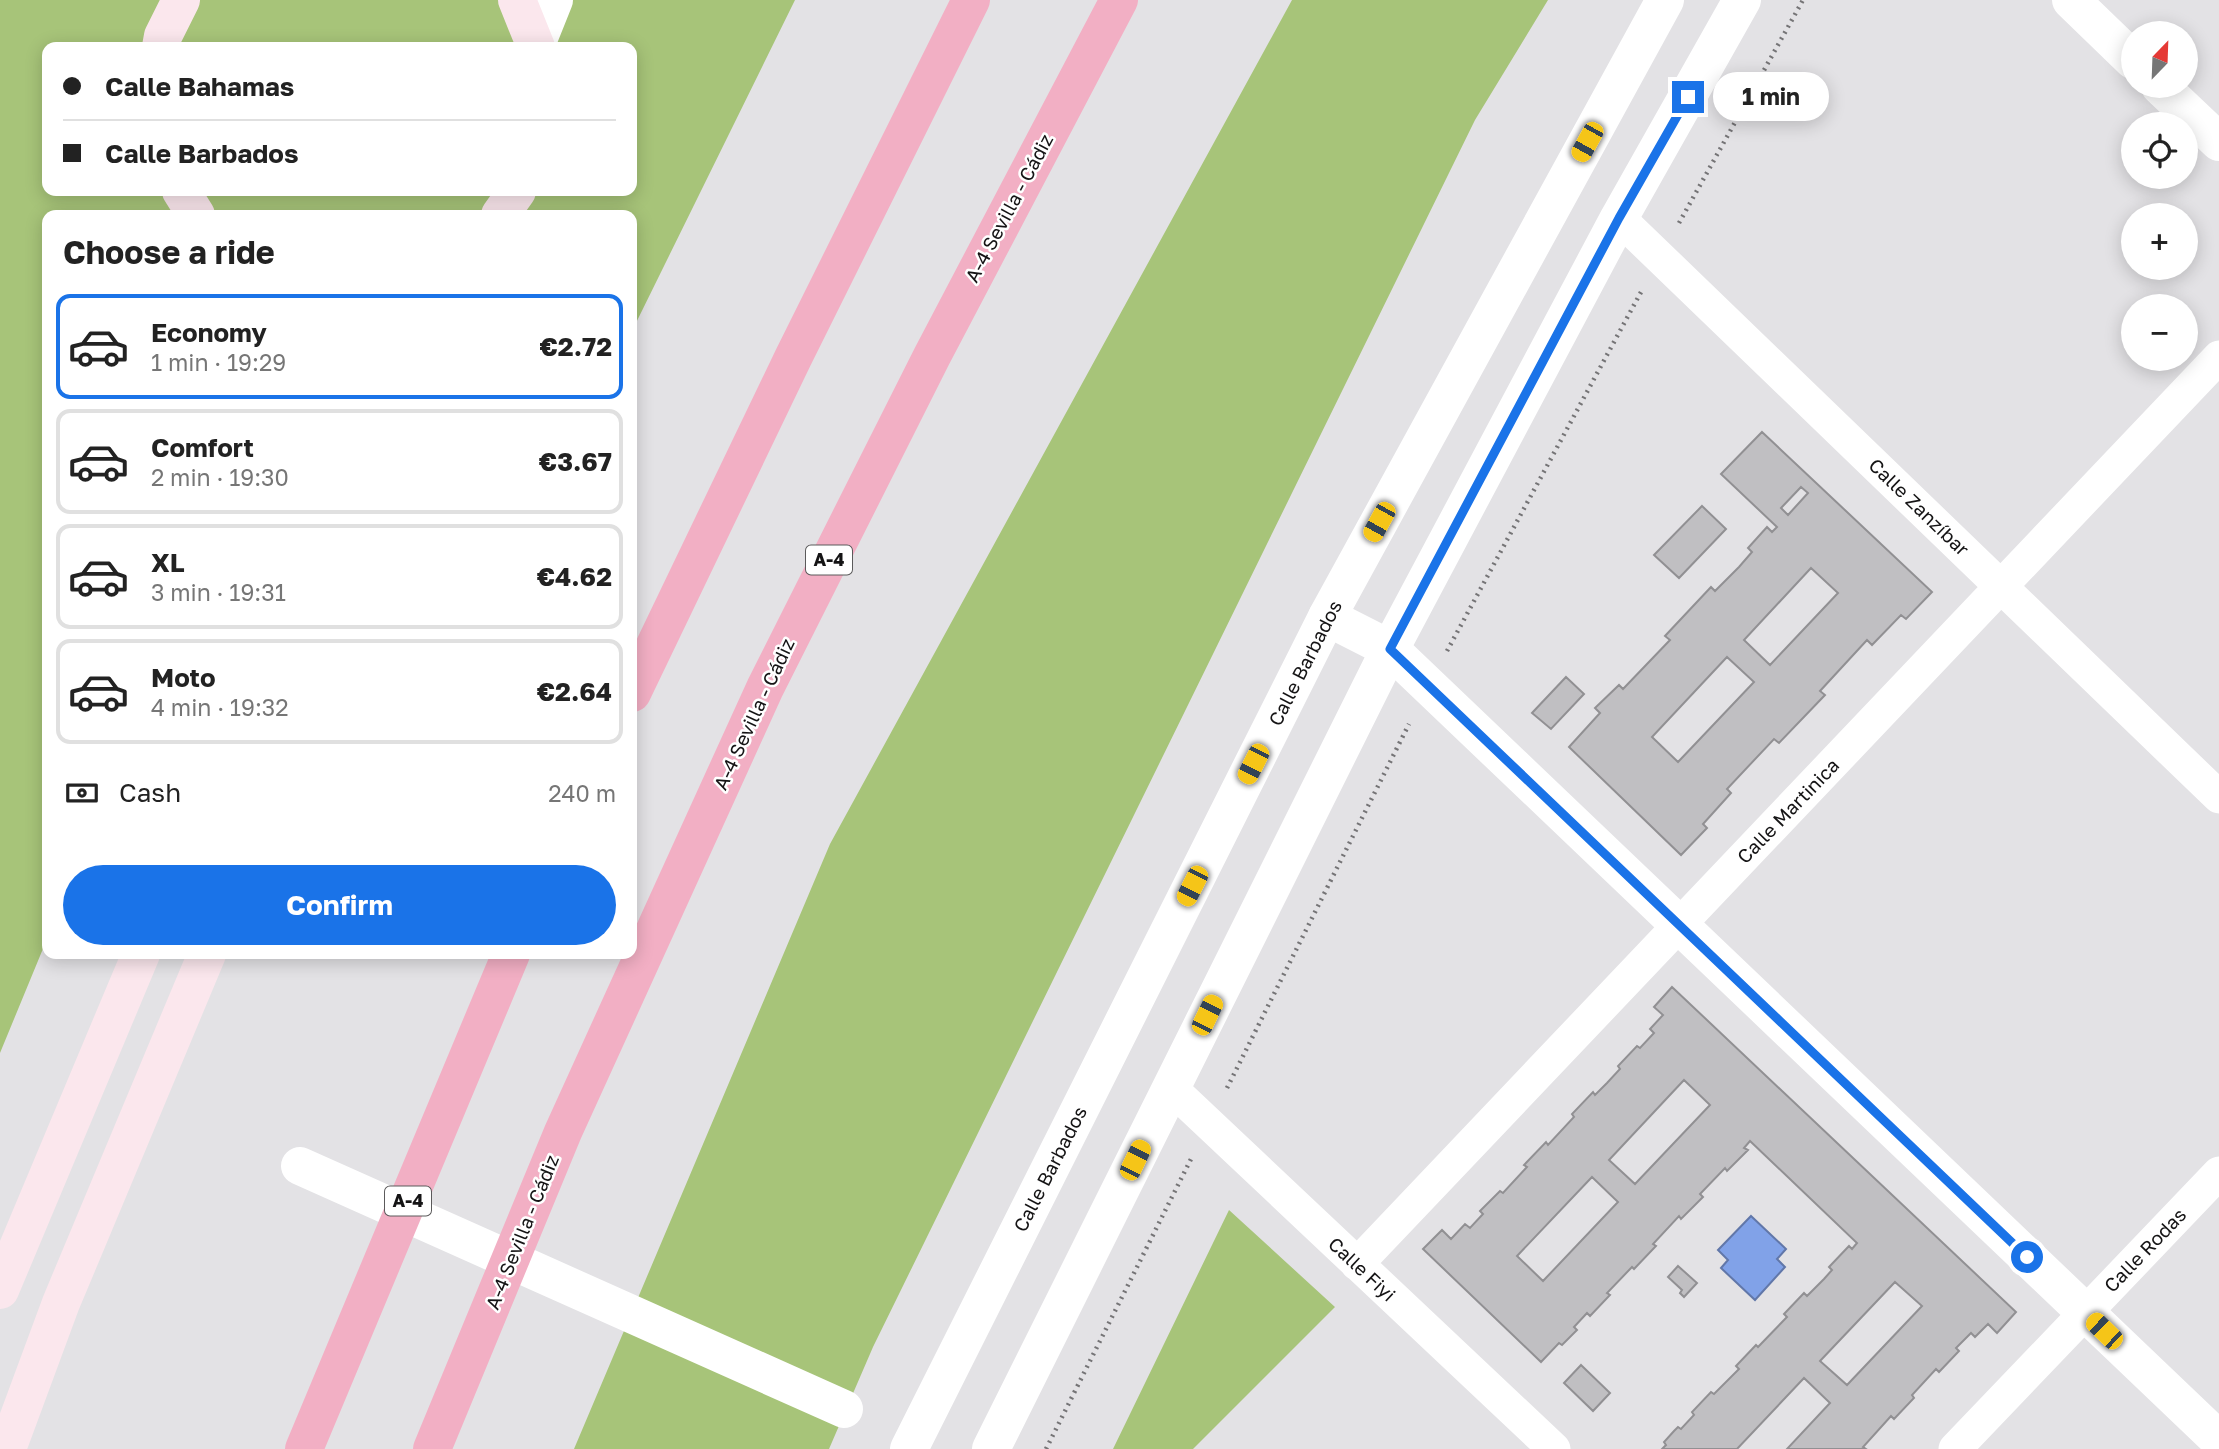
<!DOCTYPE html>
<meta charset="utf-8">
<style>
body{margin:0;font-family:"Golos Text",sans-serif;background:#f6f6f6;color:#222;height:100vh;display:flex;flex-direction:column;font-size:26px;white-space:nowrap}
*{box-sizing:border-box;margin:0}
p{font-size:23px;color:#767676}
.icon{flex:none;width:38px;height:38px;fill:none;stroke:currentColor;stroke-width:2;stroke-linecap:round;stroke-linejoin:round}
.map{position:relative;flex:1;overflow:hidden}
.side{position:absolute;left:42px;top:210px;width:595px;height:749px;display:flex;flex-direction:column;background:#fff;border-radius:14px;box-shadow:0 4px 18px #0003}
.side>*{flex:none}
.top-card{position:absolute;left:42px;top:42px;width:595px;height:154px;border-radius:14px;box-shadow:0 4px 18px #0003;display:grid;align-content:center;height:154px;padding:0 21px;background:#fff}
.needle{width:46px;rotate:23deg}
.buttons{position:absolute;left:2121px;top:21px;display:grid;gap:14px}
.buttons a{display:grid;place-items:center;width:77px;height:77px;border-radius:50%;background:#fff;box-shadow:0 4px 18px #0003;font-size:35px}
.end{position:absolute;width:32px;height:32px;margin:-16px;border:9px solid #1a73e8;background:#fff;box-shadow:0 0 0 4px #fff}
.from{border-radius:50%}
.bubble{position:absolute;height:49px;border-radius:24px;background:#fff;box-shadow:0 4px 18px #0003;font-size:23px;font-weight:700;line-height:49px;text-align:center}
.car{position:absolute;width:21px;height:42px;margin:-21px -10px;border-radius:9px;box-shadow:0 0 5px 2px #0007;background:linear-gradient(#f5c518 24%,#345 0 40%,#f5c518 0 76%,#345 0 86%,#f5c518 0)}
.top-card b{display:flex;align-items:center;gap:24px;height:66px;font-size:26px}
.top-card b+b{border-top:2px solid #e0e0e0}
.top-card i{width:18px;height:18px;background:#222}
ul{padding:0;list-style:none}
li{display:flex;align-items:center;gap:21px;height:105px;margin:0 14px 10px;padding:0 7px;border:4px solid #e0e0e0;border-radius:14px}
li div{flex:1}
li b{display:block;font-size:26px}
li em{font-style:normal;font-weight:700}
li.active{border-color:#1a73e8}
li>.icon{width:63px;height:63px;stroke-width:1.5}
h2{padding:0 21px;font-size:32px;line-height:84px}
.pay{display:flex;align-items:center;gap:18px;height:77px;padding:0 21px;font-size:26px}
.pay p{margin-inline-start:auto}
.primary-button{display:flex;gap:14px;margin-top:auto;padding:14px 21px}
.primary-button a{flex:1;height:80px;border-radius:42px;background:#1a73e8;color:#fff;font-size:28px;font-weight:700;line-height:80px;text-align:center}
.map>svg:first-child{display:block}
.green{fill:#a7c479;fill-rule:evenodd}
.water{fill:#81a2e8;stroke:#6177a9;stroke-width:2}
.building{fill:#c0bfc2;stroke:#919093;stroke-width:2;fill-rule:evenodd}
.lines{fill:none;stroke-linecap:round;stroke-linejoin:round}
.path{stroke:#757476;stroke-width:4.5;stroke-dasharray:2 5;stroke-linecap:butt}
.pedestrian{stroke:#fff;stroke-width:33}
.minor{stroke:#fff;stroke-width:38}
.tertiary{stroke:#fff;stroke-width:38}
.secondary{stroke:#fbe7ed;stroke-width:38}
.motorway{stroke:#f2afc4;stroke-width:38}
.route{stroke:#1a73e8;stroke-width:9}
.labels{text-anchor:middle;stroke-width:5;stroke-linejoin:round;paint-order:stroke}
.shield{fill:#fff;stroke:#5b5a5b;stroke-width:2}
.shield-label{font-size:18px;font-weight:bold;fill:#151415}
.street-label{font-size:19px;fill:#151415;stroke:#fff}
</style>
<div class="map">
<svg width="2219" height="1449" viewBox="0 0 2219 1449">
<rect width="100%" height="100%" fill="#e3e2e5"/>
<!-- green -->
<path class="green" d="M0,0H795L632,331V215H47V939L0,1053ZM47,47H632V191H47Z
M1292,0H1548L1475,120L873,1347L829,1449H574L830,844Z
M1229,1210L1335,1307L1193,1449H1113Z"/>
<!-- water -->
<path class="water" d="M1751,1216L1786,1249L1777,1259L1785,1267L1755,1300L1721,1268L1728,1260L1718,1250Z"/>
<!-- building -->
<path class="building" d="M1762,432L1932,592L1906,619L1901,615L1872,645L1867,640L1820,691L1825,695L1779,743L1774,739L1727,789L1731,793L1703,824L1707,828L1681,855L1569,747L1600,713L1595,708L1619,685L1623,689L1670,640L1665,636L1711,587L1715,591L1739,567L1752,552L1748,548L1767,527L1772,532L1777,527L1721,474ZM1801,487L1808,493L1788,515L1781,508ZM1811,568L1838,593L1770,665L1744,640ZM1727,657L1754,682L1678,762L1652,737Z
M1702,506L1726,529L1679,578L1654,555Z
M1566,677L1584,694L1551,729L1532,713Z
M1672,987L2016,1312L1997,1333L1988,1324L1975,1337L1971,1333L1956,1348L1959,1351L1939,1372L1936,1369L1912,1395L1914,1398L1894,1419L1891,1416L1863,1447L1866,1449H1787L1830,1403L1804,1378L1737,1449H1662L1666,1445L1664,1442L1674,1431L1678,1427L1681,1429L1694,1415L1692,1412L1711,1392L1714,1394L1739,1369L1736,1366L1756,1345L1758,1347L1787,1317L1784,1314L1804,1293L1807,1296L1824,1279L1832,1270L1829,1267L1849,1246L1852,1249L1857,1243L1750,1141L1744,1148L1748,1150L1727,1171L1725,1168L1700,1194L1703,1197L1681,1219L1679,1216L1653,1244L1656,1246L1634,1269L1632,1267L1607,1293L1610,1295L1590,1316L1587,1313L1574,1327L1577,1330L1562,1345L1559,1343L1541,1362L1423,1249L1442,1230L1451,1239L1465,1224L1470,1228L1483,1214L1480,1211L1500,1191L1503,1193L1527,1167L1524,1165L1546,1142L1548,1145L1574,1117L1572,1114L1593,1092L1595,1095L1607,1083L1620,1069L1618,1066L1637,1046L1640,1048L1654,1033L1650,1029L1663,1015L1654,1007ZM1684,1080L1710,1105L1635,1184L1609,1160ZM1592,1177L1618,1202L1543,1281L1517,1256ZM1895,1282L1922,1306L1847,1385L1820,1361Z
M1678,1266L1697,1283L1684,1297L1680,1293L1682,1290L1668,1277Z
M1581,1365L1610,1393L1593,1411L1564,1383Z"/>
<g class="lines">
<!-- path -->
<path class="path" d="M1679,223L1803,0
M1447,651L1641,292
M1227,1088L1409,724
M1046,1449L1191,1159"/>
<!-- pedestrian -->
<path class="pedestrian" d="M1619,218L2219,797
M1171,1088L1554,1449
M1357,1264L2219,357
M1955,1449L2219,1173"/>
<!-- minor -->
<path class="minor" d="M2071,0L2133,60
M536,45L554,0
M2160,86L2219,142
M1327,617L1390,649L2219,1440
M300,1166L844,1409"/>
<!-- tertiary -->
<path class="tertiary" d="M909,1449L1327,617L1665,0
M991,1449L1390,649L1619,218L1742,0"/>
<!-- secondary -->
<path class="secondary" d="M517,0L536,47
M161,47L163,36L181,0
M181,191L196,215
M500,215L517,191
M0,1290L141,954
M7,1449L61,1303L207,954"/>
<!-- motorway -->
<path class="motorway" d="M632,693L793,358L971,0
M304,1449L511,954
M432,1449L563,1132L765,688L932,356L1119,0"/>
</g>
<g class="lines">
<!-- route -->
<path class="route" d="M1688,97L1619,218L1390,649L2027,1257"/>
</g>
<g class="labels">
<!-- shield labels -->
<g class="shield">
<rect x="806" y="545.5" width="46" height="29" rx="5"/>
<rect x="385" y="1186.5" width="46" height="29" rx="5"/>
</g>
<g class="shield-label">
<text x="829" y="566">A-4</text>
<text x="408" y="1207">A-4</text>
</g>
<!-- street labels -->
<g class="street-label">
<text transform="translate(1009 208) rotate(-62)" y="7">A-4 Sevilla - Cádiz</text>
<text transform="translate(1919 507) rotate(44)" y="7">Calle Zanzíbar</text>
<text transform="translate(1305 663) rotate(-63)" y="7">Calle Barbados</text>
<text transform="translate(754 714) rotate(-65)" y="7">A-4 Sevilla - Cádiz</text>
<text transform="translate(1788 811) rotate(-46)" y="7">Calle Martinica</text>
<text transform="translate(1050 1169) rotate(-63)" y="7">Calle Barbados</text>
<text transform="translate(522 1232) rotate(-68)" y="7">A-4 Sevilla - Cádiz</text>
<text transform="translate(2145 1250) rotate(-46)" y="7">Calle Rodas</text>
<text transform="translate(1362 1269) rotate(43)" y="7">Calle Fiyi</text>
</g>
</g>
</svg>
<div class="buttons">
<a><svg class="needle" viewBox="-14 -14 28 28"><path d="M0-13l5 13h-10z" fill="#e53935"/><path d="M0 13l5-13h-10z" fill="#767676"/></svg></a>
<a><svg class="icon" aria-label="locate" viewBox="0 0 24 24"><circle cx="12" cy="12" r="6"/><path d="M12 2v4M12 18v4M2 12h4M18 12h4"/></svg></a>
<a>+</a>
<a>−</a>
</div>
<i class="end from" style="left:2027px;top:1257px"></i>
<i class="end" style="left:1688px;top:97px"></i>
<div class="bubble" style="left:1713px;top:72px;width:116px">1 min</div>
<i class="car" style="left:1587px;top:142px;rotate:209deg"></i>
<i class="car" style="left:1379px;top:522px;rotate:209deg"></i>
<i class="car" style="left:1253px;top:764px;rotate:207deg"></i>
<i class="car" style="left:1192px;top:886px;rotate:207deg"></i>
<i class="car" style="left:1207px;top:1015px;rotate:26deg"></i>
<i class="car" style="left:1135px;top:1160px;rotate:26deg"></i>
<i class="car" style="left:2104px;top:1331px;rotate:314deg"></i>
<div class="top-card">
<b><i class="from"></i>Calle Bahamas</b>
<b><i></i>Calle Barbados</b>
</div>
<section class="side">
<h2>Choose a ride</h2>
<ul>
<li class="active"><svg class="icon" aria-label="car" viewBox="0 0 24 24"><path d="M5 17H2v-5l4-1 3-4h7l3 4 3 1v5h-3M9 17h6M6 11h13"/><circle cx="7" cy="17" r="2"/><circle cx="17" cy="17" r="2"/></svg><div><b>Economy</b><p>1 min · 19:29</p></div><em>€2.72</em></li>
<li><svg class="icon" aria-label="car" viewBox="0 0 24 24"><path d="M5 17H2v-5l4-1 3-4h7l3 4 3 1v5h-3M9 17h6M6 11h13"/><circle cx="7" cy="17" r="2"/><circle cx="17" cy="17" r="2"/></svg><div><b>Comfort</b><p>2 min · 19:30</p></div><em>€3.67</em></li>
<li><svg class="icon" aria-label="car" viewBox="0 0 24 24"><path d="M5 17H2v-5l4-1 3-4h7l3 4 3 1v5h-3M9 17h6M6 11h13"/><circle cx="7" cy="17" r="2"/><circle cx="17" cy="17" r="2"/></svg><div><b>XL</b><p>3 min · 19:31</p></div><em>€4.62</em></li>
<li><svg class="icon" aria-label="car" viewBox="0 0 24 24"><path d="M5 17H2v-5l4-1 3-4h7l3 4 3 1v5h-3M9 17h6M6 11h13"/><circle cx="7" cy="17" r="2"/><circle cx="17" cy="17" r="2"/></svg><div><b>Moto</b><p>4 min · 19:32</p></div><em>€2.64</em></li>
</ul>
<div class="pay"><svg class="icon" aria-label="cash" viewBox="0 0 24 24"><path d="M3 7h18v10H3z"/><circle cx="12" cy="12" r="2"/></svg>Cash<p>240 m</p></div>
<div class="primary-button"><a>Confirm</a></div>
</section>
</div>
